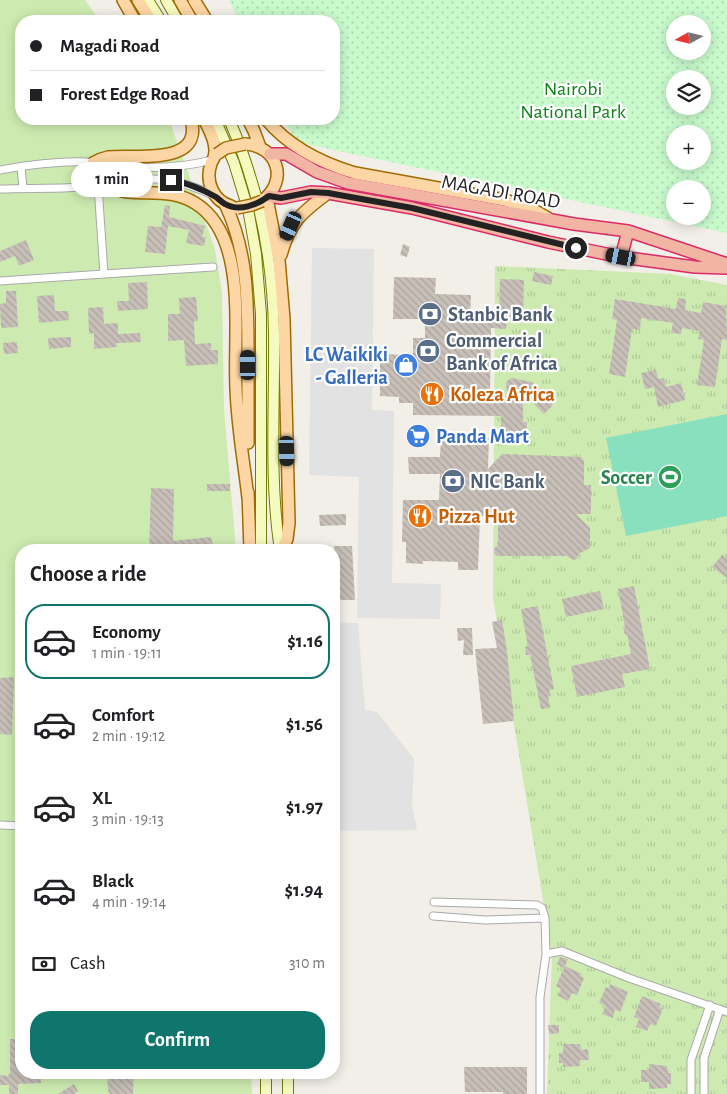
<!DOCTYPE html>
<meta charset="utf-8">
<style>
body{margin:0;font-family:"Alegreya Sans",sans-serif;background:#f6f6f6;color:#202124;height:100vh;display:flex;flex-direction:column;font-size:19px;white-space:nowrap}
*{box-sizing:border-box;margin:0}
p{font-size:16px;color:#757577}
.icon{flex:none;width:28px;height:28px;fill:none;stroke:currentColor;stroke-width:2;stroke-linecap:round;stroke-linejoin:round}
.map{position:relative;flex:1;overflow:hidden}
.details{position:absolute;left:15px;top:544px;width:325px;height:535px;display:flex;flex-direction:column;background:#fff;border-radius:20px;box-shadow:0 2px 12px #0003}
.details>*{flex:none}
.guide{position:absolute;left:15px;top:15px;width:325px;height:110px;border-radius:20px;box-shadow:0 2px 12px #0003;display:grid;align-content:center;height:110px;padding:0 15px;background:#fff}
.needle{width:32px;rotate:262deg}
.controls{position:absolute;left:666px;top:15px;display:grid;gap:10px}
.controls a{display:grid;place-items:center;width:45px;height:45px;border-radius:50%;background:#fff;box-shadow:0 2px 12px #0003;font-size:25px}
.end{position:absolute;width:22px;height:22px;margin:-11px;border:6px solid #222;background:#fff;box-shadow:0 0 0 2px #fff}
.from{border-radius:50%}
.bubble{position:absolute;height:35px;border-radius:18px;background:#fff;box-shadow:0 2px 12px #0003;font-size:16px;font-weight:700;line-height:35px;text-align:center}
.car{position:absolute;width:15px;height:30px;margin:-15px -8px;border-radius:6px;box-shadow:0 0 4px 1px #0007;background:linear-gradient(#222 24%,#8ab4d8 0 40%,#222 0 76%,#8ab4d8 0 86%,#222 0)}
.guide b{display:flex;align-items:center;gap:18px;height:48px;font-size:19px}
.guide b+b{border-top:1px solid #e0e0e0}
.guide i{width:12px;height:12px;background:#202124}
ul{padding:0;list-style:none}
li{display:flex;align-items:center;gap:15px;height:75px;margin:0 10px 8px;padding:0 5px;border:2px solid transparent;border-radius:20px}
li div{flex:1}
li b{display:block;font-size:19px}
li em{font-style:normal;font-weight:700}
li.active{border-color:#0f766e}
li>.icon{width:45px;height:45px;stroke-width:1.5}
h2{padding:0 15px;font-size:22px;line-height:60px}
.pay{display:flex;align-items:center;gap:12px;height:55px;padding:0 15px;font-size:19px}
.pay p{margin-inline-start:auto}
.action{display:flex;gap:10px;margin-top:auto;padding:10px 15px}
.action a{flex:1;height:58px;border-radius:20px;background:#0f766e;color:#fff;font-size:20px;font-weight:700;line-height:58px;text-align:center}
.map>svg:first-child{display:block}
.grass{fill:url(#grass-tufts)}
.park{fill:url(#park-dots);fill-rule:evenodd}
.garden{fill:#cdebb0}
.pitch{fill:#88e0be}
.parking{fill:#e2e2e2}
.building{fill:url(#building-back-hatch)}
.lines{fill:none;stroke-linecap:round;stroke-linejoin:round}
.minor-casing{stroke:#a9a9a9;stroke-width:9}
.secondary-casing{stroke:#707d05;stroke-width:12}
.primary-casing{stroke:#a06b00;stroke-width:14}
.trunk-casing{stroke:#dc2a67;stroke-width:14}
.minor{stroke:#fff;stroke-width:7}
.secondary{stroke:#f7fabf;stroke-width:10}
.primary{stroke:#fcd6a4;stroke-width:11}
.trunk{stroke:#f2b4a3;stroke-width:11}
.primary-bridge-casing{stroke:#a06b00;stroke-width:14;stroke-linecap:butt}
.primary-bridge{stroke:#fcd6a4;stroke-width:11}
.route{stroke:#222;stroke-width:6}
.labels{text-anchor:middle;stroke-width:4.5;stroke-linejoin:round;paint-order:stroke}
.park-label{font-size:20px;fill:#0c8416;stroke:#fff}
.street-label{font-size:20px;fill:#222;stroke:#fff}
.service-label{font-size:20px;font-weight:bold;fill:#4e5e75;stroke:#fff;text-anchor:start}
.shop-label{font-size:20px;font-weight:bold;fill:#366cbe;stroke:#fff;text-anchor:end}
.food-label{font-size:20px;font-weight:bold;fill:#c56008;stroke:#fff;text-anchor:start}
.leisure-label{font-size:20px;font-weight:bold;fill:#27864d;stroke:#fff;text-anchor:end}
</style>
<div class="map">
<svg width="727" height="1094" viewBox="0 0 727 1094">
<defs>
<pattern id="grass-tufts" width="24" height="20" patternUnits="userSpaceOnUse" patternTransform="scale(1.25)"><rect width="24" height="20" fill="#cdebb0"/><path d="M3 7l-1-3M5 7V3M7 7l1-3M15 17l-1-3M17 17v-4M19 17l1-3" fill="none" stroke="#b0c997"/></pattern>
<pattern id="park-dots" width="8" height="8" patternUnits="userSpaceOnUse" patternTransform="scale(1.25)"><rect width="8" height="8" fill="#c8facc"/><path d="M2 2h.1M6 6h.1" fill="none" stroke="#acd6af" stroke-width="1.8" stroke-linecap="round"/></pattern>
<pattern id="building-back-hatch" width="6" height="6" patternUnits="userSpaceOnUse" patternTransform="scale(1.25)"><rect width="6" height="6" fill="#c7bfb8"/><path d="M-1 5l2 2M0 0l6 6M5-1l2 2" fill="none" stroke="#aba49e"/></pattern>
</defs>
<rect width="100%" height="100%" fill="#f2efe9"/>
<!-- grass -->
<path class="grass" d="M495,266L671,274L727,285V1094H547L552,955L493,597Z"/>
<!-- park -->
<path class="park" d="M229,0H727V233L296,142L285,119H334V21H239ZM675,24H702V51H675ZM675,79H702V106H675ZM675,134H702V161H675ZM675,189H702V216H675Z"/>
<!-- garden -->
<path class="garden" d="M0,0H85L100,21H21V119H169L215,249L222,293L224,409L236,550H21V1072L251,1073L252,1094H0Z"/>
<!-- pitch -->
<path class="pitch" d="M727,414V516L626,536L606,438Z"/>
<!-- parking -->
<path class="parking" d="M312,248L374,249L372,410L394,411L392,583L441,584L440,619L357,618L359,477L309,475Z
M334,622L358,623L365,710L377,712L414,759L412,805L417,830L334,831Z"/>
<!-- building -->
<path class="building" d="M165,205L170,206L169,217L205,226L202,237H206L204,246L186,243L189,230L168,226L165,254L145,252L148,226L161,227Z
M26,240L34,260L19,266L15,256L0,262V251Z
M403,244L410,247L407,257L400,255Z
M534,272L553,276L551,285L532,281Z
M394,277L436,278L435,294L471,295L470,318H499L500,279L524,280L523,320L507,319L506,329L491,328L490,396H507L506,382L511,378L532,382L553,405L544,414L523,393V422H527V430H522V434H501V416L413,415V403H399V397L380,396V354L413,355V338H425V319H393Z
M147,282L148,309L118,311L117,301H129L128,283Z
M6,291H16L18,327L1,328L0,304L6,303Z
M54,295L55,311H68L69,320L39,323L37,296Z
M196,297L198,321H194L195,344L211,343V350H218V364L186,366L184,340L168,341V314H180L179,298Z
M678,298L686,299L685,310L701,313L703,302L726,306L727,340L722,339L715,387L697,385L704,340L698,339L700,331L682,328L681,334L671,333L673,323L641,318L640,330L632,329L625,377L609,374L617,320L612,319L615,299L676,309Z
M103,307L104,324L118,323V334L140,333L141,342L116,343L117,347L94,349V333L89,334L88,308Z
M71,337V347L49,349L48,338Z
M17,342L18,353L4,354L3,343Z
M656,370L658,379L664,378L666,387L681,383L685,400L658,407L654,387L645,389L641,373Z
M441,437L489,438L488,469L502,454L581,457L584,461V485H591V514H576L590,528V548L580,553L575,560L571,559L567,556H497L494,553V549L498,545V517L480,516L478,570H458V562L423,561V564L406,563V542H402L403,500H439L440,474H409L408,457H440Z
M207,484H230V491H207Z
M151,488L174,489L173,541L211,537L214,550H149Z
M346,514V525L320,526L319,515Z
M334,546H352L355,600H334Z
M722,555L727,558V578L712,567Z
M634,586L650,669L622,674L625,687L577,697L571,666L631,654L627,634L625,635L623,627H625L618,589Z
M600,591L604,609L566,617L562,599Z
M538,606L554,689L549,690L551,696H548L550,707L541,709L530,655H526L525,647L528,646L521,609Z
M502,620L507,651L514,721L483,724L475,649L497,648L492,622Z
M457,628H472L473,655H463L464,640L458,641Z
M14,677L12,735L0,734V678Z
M560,957L568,959L565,966L582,974L580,976L584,978L577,995L572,993L568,1001L558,996L561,989L556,986L564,968L557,964Z
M610,984L628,992L620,1012L615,1009L613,1018L602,1014L606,1006L599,1003L606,987L609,988Z
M642,996L661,1004L659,1007L663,1008L656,1026L650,1024L647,1031L636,1027L639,1019L634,1017Z
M548,1025H559V1033L549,1034Z
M10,1039H21V1073H41V1083L18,1084V1094H9V1085H0V1075L9,1076L8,1074H10Z
M563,1044H580L581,1050L588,1049L589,1060H580V1066L563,1067V1063H559V1053H563Z
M649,1064L667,1066L668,1073H671V1084H667V1088L649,1089V1082H641V1070H649Z
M464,1067H527V1094H503V1092H465Z
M107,1072H134L133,1094H110L108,1091Z
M74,1084L78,1091L74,1094H58Z"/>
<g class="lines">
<!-- minor casing -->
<g class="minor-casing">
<path id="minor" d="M21,167L23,188
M0,170C28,165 59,161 87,162C96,162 105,166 114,166C146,169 181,168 212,160
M98,186L104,274L213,267
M0,189C33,188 67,189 100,186C110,185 119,181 130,180C162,176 186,182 215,196
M0,281L104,274
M0,825L21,826
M434,902L537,905L542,908L545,918L546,954L540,997V1094
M433,916L485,920L545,918
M546,954L562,951L629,978L727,1012
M691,1094V1060L710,1005
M704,1094V1058L720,1009"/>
</g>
<!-- secondary casing -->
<g class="secondary-casing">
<path id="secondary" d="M148,0L161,21
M166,0L178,21
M215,119L234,163L248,209L256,254L261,314V550
M229,119C259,187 273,259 274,333C275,405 269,479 280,550
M288,1072V1094
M266,1094V1072"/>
</g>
<!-- primary casing -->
<g class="primary-casing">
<path id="primary" d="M123,0L135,21
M138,0L151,21
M180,0L192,21
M194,0L207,21
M204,119C209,129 218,145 214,157C214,160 211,161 211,164C205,181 213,201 231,206
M248,119L254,131L260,147
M266,119C289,147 321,163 355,173L505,200L532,209L548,218
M245,144C278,146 289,181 262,201
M93,163C98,160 103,158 108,157C134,154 204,167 191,119
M107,185C114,188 121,192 128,192C152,194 174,190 195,203C249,236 233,334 236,388C237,425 244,462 248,498
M267,198L279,260L284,319L289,523L287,539L282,550
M225,204C248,251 248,303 248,355C248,384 248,414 248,443
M281,255C290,222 301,213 328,193
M248,492L250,550"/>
</g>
<!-- trunk casing -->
<g class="trunk-casing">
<path id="trunk" d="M270,154H286L317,172L348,183L574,224L628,231L727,264
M269,196L281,198L311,192L328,193L412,208L548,242L621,257L695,267L727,268
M621,257L628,231"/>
</g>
<!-- minor -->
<use href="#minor" class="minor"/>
<!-- secondary -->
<use href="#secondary" class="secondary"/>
<!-- primary -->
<use href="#primary" class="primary"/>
<!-- trunk -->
<use href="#trunk" class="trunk"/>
<!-- primary-bridge casing -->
<g class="primary-bridge-casing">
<path id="primary-bridge" d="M217,154L226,148L245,144
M237,208L252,205L262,201"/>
</g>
<!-- primary-bridge -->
<use href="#primary-bridge" class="primary-bridge"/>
</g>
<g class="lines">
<!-- route -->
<path class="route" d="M171,180C187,183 202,189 216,197C219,199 221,202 225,204C239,212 257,205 269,196L281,198L311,192L328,193L412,208L576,248"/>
</g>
<!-- icons -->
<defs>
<g id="bank-disc" transform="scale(1.25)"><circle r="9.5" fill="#5c6f8a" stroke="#fff"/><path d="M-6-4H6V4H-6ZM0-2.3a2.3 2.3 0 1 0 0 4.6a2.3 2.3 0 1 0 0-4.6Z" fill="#fff"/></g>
<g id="shop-disc" transform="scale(1.25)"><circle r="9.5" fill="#3f7fe0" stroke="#fff"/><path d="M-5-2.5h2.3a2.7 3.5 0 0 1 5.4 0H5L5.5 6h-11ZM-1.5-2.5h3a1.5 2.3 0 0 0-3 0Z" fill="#fff"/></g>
<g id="restaurant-disc" transform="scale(1.25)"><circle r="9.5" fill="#e8710a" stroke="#fff"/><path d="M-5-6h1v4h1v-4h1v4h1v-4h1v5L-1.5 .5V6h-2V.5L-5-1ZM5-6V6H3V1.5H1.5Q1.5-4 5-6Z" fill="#fff"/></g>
<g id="supermarket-disc" transform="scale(1.25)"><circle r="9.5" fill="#3f7fe0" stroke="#fff"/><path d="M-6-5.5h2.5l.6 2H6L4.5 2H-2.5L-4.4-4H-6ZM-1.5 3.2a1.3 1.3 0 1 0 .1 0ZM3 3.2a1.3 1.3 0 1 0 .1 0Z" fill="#fff"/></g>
<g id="stadium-disc" transform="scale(1.25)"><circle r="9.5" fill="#2e9e5b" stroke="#fff"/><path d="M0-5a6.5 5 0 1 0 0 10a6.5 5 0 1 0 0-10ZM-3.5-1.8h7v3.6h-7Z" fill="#fff"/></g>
</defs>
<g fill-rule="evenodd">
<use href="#bank-disc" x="430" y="314"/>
<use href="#bank-disc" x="428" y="351"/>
<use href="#shop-disc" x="406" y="365"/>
<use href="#restaurant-disc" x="432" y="394"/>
<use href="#supermarket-disc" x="418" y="436"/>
<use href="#stadium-disc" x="670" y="477"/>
<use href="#bank-disc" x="453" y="481"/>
<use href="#restaurant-disc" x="420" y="516"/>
</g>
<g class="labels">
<!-- park labels -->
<g class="park-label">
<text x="573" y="95">Nairobi<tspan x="573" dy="23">National Park</tspan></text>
</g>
<!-- street labels -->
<g class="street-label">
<text transform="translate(501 191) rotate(10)" y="7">MAGADI ROAD</text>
</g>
<!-- service labels -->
<g class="service-label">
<text x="448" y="321">Stanbic Bank</text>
<text x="446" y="347">Commercial<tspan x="446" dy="23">Bank of Africa</tspan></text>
<text x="470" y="488">NIC Bank</text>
</g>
<!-- shop labels -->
<g class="shop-label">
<text x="388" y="361">LC Waikiki<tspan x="388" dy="23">- Galleria</tspan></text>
<text x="436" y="443" text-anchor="start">Panda Mart</text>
</g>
<!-- food labels -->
<g class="food-label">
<text x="450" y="401">Koleza Africa</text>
<text x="438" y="523">Pizza Hut</text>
</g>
<!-- leisure labels -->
<g class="leisure-label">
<text x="652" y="484">Soccer</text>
</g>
</g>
</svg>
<div class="controls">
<a><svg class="needle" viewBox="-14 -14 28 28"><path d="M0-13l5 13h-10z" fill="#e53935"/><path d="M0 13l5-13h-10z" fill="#757577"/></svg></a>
<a><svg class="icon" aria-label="layers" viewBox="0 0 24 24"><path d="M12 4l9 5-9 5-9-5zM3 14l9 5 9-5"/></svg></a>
<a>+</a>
<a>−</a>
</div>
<i class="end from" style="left:576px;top:248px"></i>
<i class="end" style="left:171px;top:180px"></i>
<div class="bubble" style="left:71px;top:162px;width:82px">1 min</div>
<i class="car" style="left:291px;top:226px;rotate:204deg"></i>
<i class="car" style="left:621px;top:257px;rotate:281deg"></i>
<i class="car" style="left:248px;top:365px;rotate:0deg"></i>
<i class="car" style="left:287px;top:451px;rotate:178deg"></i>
<div class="guide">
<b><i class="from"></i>Magadi Road</b>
<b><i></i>Forest Edge Road</b>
</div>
<section class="details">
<h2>Choose a ride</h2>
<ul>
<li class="active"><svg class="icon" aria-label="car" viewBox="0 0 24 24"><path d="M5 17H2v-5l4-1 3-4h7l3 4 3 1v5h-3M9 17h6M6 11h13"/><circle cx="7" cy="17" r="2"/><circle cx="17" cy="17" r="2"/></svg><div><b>Economy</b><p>1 min · 19:11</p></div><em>$1.16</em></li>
<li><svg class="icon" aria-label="car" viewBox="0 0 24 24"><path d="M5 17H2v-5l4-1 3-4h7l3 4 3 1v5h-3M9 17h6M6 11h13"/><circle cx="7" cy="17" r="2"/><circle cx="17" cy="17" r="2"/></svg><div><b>Comfort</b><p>2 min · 19:12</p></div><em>$1.56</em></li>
<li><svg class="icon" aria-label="car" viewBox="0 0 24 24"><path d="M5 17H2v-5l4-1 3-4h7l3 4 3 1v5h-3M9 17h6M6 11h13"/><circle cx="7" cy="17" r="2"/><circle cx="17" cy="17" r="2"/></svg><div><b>XL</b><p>3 min · 19:13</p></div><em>$1.97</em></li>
<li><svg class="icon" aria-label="car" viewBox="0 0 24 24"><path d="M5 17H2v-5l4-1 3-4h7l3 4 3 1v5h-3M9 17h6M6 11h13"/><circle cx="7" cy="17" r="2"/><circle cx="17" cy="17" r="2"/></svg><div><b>Black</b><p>4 min · 19:14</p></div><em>$1.94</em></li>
</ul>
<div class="pay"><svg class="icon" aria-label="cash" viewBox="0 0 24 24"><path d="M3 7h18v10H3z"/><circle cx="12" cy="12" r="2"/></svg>Cash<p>310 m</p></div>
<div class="action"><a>Confirm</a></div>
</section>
</div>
